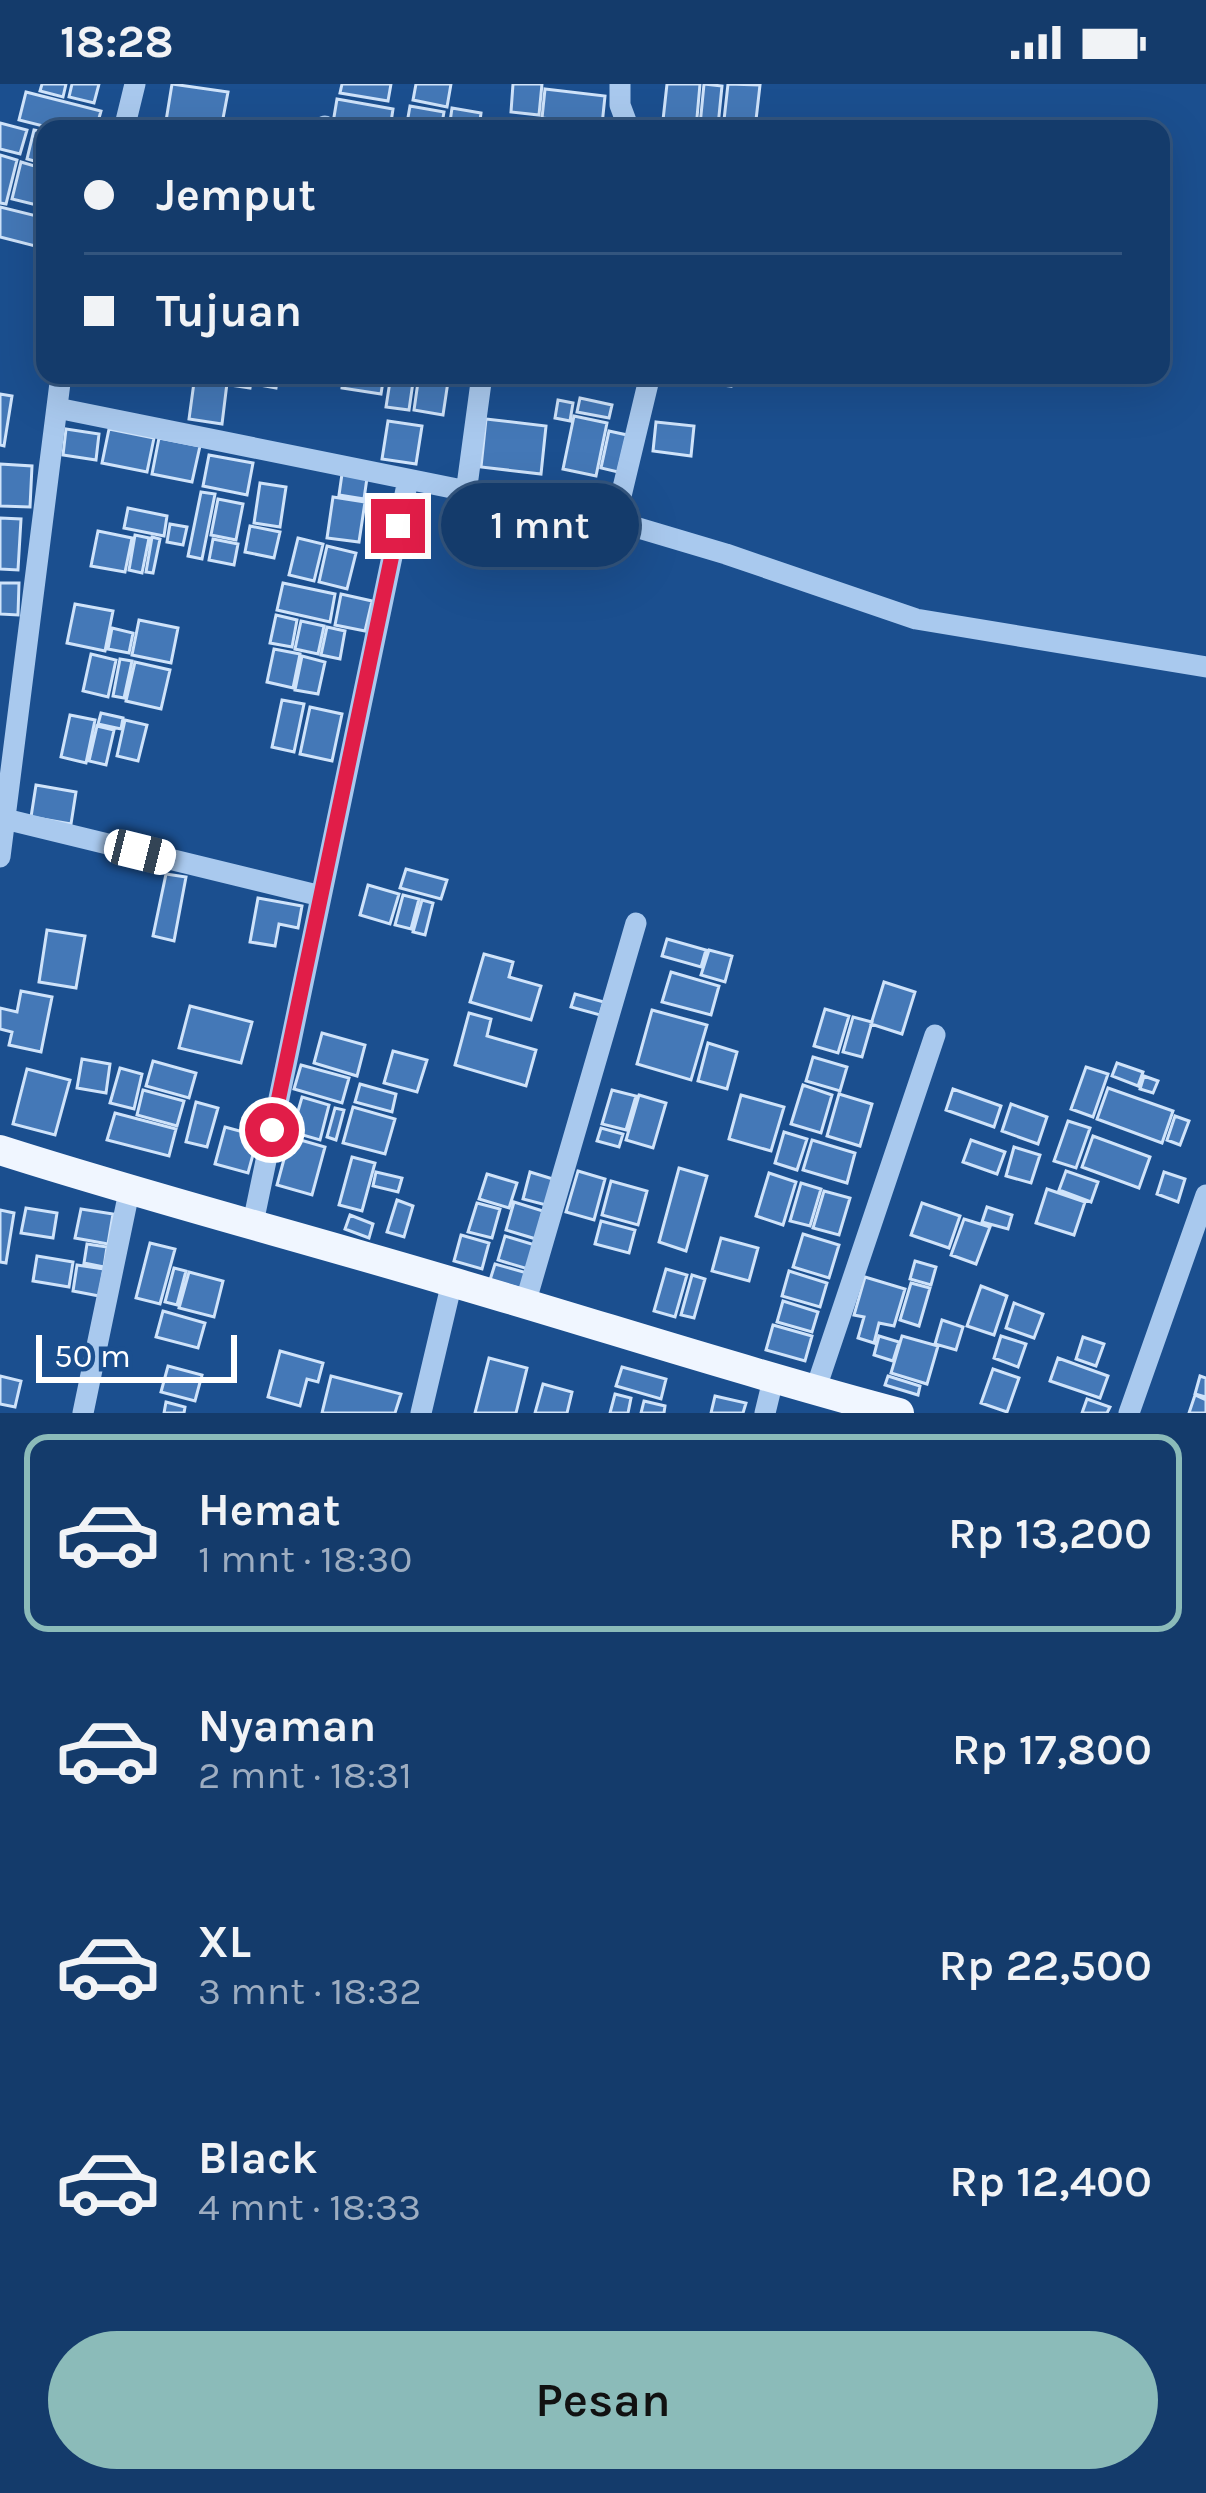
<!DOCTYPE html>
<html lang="id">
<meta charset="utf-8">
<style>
body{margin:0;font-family:Karla,sans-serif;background:#1d4271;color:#f1f3f6;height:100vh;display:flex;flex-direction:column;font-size:45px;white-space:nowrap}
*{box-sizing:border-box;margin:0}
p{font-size:39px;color:#9dadc1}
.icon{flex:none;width:66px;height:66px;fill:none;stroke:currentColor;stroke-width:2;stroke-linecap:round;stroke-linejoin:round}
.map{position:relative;height:1329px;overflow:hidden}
.sheet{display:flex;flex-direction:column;background:#143b6b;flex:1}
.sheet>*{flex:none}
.guide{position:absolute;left:36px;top:36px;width:1134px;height:264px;border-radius:24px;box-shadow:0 12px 48px #0002,0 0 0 3px #33557e;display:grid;align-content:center;height:264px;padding:0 48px;background:#143b6b}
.scale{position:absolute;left:36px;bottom:30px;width:201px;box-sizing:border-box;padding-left:12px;border:6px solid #fff;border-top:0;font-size:33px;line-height:42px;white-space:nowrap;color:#fff;-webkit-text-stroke:9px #1b4f8f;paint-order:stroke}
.end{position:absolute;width:54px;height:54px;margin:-27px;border:15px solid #e11d48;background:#fff;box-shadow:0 0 0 6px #fff}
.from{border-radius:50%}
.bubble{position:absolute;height:84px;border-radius:42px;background:#143b6b;box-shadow:0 12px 48px #0002,0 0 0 3px #33557e;font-size:39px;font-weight:600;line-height:84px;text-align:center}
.car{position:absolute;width:36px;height:72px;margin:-36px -18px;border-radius:15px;box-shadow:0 0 9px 3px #0007;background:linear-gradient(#fff 24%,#345 0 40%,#fff 0 76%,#345 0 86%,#fff 0)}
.guide b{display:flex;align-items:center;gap:42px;height:114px;font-size:45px}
.guide b+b{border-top:3px solid #33557e}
.guide i{width:30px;height:30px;background:#f1f3f6}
ul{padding:21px 0 0;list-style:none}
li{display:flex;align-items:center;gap:36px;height:198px;margin:0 24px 18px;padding:0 24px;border:6px solid transparent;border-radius:24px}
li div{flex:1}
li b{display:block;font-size:45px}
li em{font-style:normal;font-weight:600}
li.current{border-color:#8bbbb9}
li>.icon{width:108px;height:108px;stroke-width:1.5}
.cta{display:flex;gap:24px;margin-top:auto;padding:24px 48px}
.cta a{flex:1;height:138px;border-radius:72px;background:#8bbbb9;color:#111;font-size:48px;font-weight:600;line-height:138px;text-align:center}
.status{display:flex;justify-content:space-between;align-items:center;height:84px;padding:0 60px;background:#143b6b;direction:ltr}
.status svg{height:33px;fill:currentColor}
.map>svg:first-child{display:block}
.building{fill:#4478b7;stroke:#cfe3fa;stroke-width:3}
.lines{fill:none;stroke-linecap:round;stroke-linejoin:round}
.minor{stroke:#a9c9ee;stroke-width:21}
.major{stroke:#f0f6ff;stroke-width:30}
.route{stroke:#e11d48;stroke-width:15}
</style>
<div class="status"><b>18:28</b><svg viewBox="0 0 49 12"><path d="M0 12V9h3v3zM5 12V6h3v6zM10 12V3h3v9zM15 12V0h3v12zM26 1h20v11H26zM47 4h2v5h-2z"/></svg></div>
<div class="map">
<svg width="1206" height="1329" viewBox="0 0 1206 1329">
<rect width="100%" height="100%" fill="#1b4f8f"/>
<!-- building -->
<path class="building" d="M42,0H66L63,13L40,7Z
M72,0H99L94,19L69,13Z
M172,0L228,8L221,45L166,37Z
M342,0H391L388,17L340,9Z
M416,0H451L447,23L413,16Z
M513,0H542L539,31L511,28Z
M667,0H700L696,45H662Z
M704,0L722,2L718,42L700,41Z
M728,0L760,1L755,45H723Z
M545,5L605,12L602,41L542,34Z
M26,8L101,27L96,45H55L19,36Z
M337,15L393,25L390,45H332Z
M410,22L444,28L441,45H406Z
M452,24L481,29L479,45H449Z
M0,39L27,46L20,70L0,65Z
M34,46L45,48V80L27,75Z
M0,71L17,76L6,120L0,119Z
M21,78L45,85V123L12,115Z
M0,123L45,134L39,163L0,153Z
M195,291H228L222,340L189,335Z
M231,291H252L250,304L230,301Z
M255,291H278L276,304L254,300Z
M343,291H384L381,310L342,304Z
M391,291H414L409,326L386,323Z
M419,291H449L443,331L414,326Z
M697,291H732L731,302L696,298Z
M0,310L12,312L4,362L0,361Z
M580,314L612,321L609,334L577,328Z
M558,316L573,319L570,337L555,334Z
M574,332L607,339L596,392L563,385Z
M486,335L546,342L541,390L481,383Z
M388,337L422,342L416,380L382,375Z
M656,338L694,342L691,372L653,367Z
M66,345L99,350L96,376L63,371Z
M109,345L154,354L147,388L102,379Z
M609,347L627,351L618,388L601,384Z
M159,354L200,362L192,398L152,390Z
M209,371L253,379L247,411L203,402Z
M0,380L32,382L30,423L0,422Z
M342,390L367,394L364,415L339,411Z
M260,399L286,403L280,443L254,439Z
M201,408L215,410L202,475L188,472Z
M333,413L365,418L359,458L327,454Z
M218,415L243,420L236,456L211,451Z
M128,424L167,432L164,452L124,444Z
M0,434L21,435L18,486L0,485Z
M170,440L187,443L183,461L167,458Z
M250,442L280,448L274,474L245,468Z
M98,447L132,454L125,488L91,482Z
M135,451L149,454L142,489L129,486Z
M152,453L160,455L153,489L146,488Z
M298,454L323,460L314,497L289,491Z
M213,455L238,460L234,481L209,476Z
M327,462L356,469L347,505L319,498Z
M0,499H19L18,531L0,530Z
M283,499L335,510L330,538L277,526Z
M341,510L372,517L365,547L335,541Z
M75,520L113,527L105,567L67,559Z
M276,531L297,536L292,563L270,559Z
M139,536L178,544L171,579L132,571Z
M301,537L324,542L318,570L295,565Z
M327,543L345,547L340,575L321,571Z
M112,544L133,549L129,569L108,565Z
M274,565L300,570L293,604L267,598Z
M91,570L116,576L108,613L83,607Z
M302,572L325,578L318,610L295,606Z
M120,575L132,577L124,614L113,612Z
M135,578L170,586L161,625L126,617Z
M282,616L304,620L294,668L272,663Z
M310,623L342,630L332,677L300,670Z
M101,629L123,634L121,645L98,640Z
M70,631L95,636L86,679L61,673Z
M125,636L147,641L138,677L117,672Z
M97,642L114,646L106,681L89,677Z
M36,701L76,708L71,740L31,733Z
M406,785L447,796L441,815L400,804Z
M166,790L186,793L174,857L153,852Z
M368,801L399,810L390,840L360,831Z
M403,811L419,815L411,845L395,841Z
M258,814L302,822L298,844L279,840L275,862L250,858Z
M422,816L433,819L425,851L413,848Z
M47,846L85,852L76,904L39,898Z
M667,855L706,866L701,883L662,872Z
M709,866L732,872L725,898L701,891Z
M484,870L513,878L509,893L541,902L531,936L470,918Z
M671,888L719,902L711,931L662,918Z
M884,898L915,908L902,950L871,940Z
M21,907L52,913L41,968L9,961L12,948L0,945V924L17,928Z
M575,910L604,918L600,931L571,923Z
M190,922L252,938L241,979L179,964Z
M825,925L849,932L838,969L814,962Z
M652,926L707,941L691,996L637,980Z
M469,929L491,935L487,952L536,966L526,1002L455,981Z
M853,933L872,938L862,973L843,968Z
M322,949L365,961L357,992L314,979Z
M708,959L737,968L727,1005L698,997Z
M393,967L427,976L417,1008L384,999Z
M813,973L847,983L840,1007L806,997Z
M82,975L110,980L106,1009L77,1004Z
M153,977L196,989L189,1014L146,1002Z
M1117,979L1143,988L1138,1002L1112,992Z
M301,981L349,994L342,1019L294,1005Z
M1086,983L1108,990L1093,1033L1071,1025Z
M120,984L142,990L134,1025L110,1019Z
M27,985L70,996L55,1051L13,1040Z
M1144,992L1158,997L1153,1009L1140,1005Z
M360,1000L396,1010L392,1028L355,1018Z
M803,1001L832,1011L821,1049L791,1040Z
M1108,1004L1173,1027L1162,1059L1097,1035Z
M953,1005L1001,1022L994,1043L946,1026Z
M143,1006L184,1017L177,1042L137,1031Z
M612,1006L636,1012L626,1046L602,1040Z
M839,1010L872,1020L860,1062L827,1052Z
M639,1011L666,1019L653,1064L626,1056Z
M741,1011L784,1023L771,1067L729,1055Z
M302,1013L329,1021L320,1056L292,1048Z
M196,1018L218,1024L207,1063L186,1058Z
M1011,1020L1047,1033L1038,1060L1002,1047Z
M353,1023L395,1035L385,1070L343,1059Z
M335,1024L344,1026L336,1056L327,1053Z
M115,1029L176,1045L169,1072L107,1056Z
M1175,1032L1189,1037L1180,1061L1167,1056Z
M1068,1037L1090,1044L1076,1084L1054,1077Z
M225,1043L258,1052L248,1089L215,1080Z
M601,1044L623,1050L619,1063L597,1057Z
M784,1048L807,1055L797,1086L775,1079Z
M1093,1052L1150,1073L1139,1104L1082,1083Z
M290,1053L325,1063L312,1111L277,1101Z
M812,1056L855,1069L847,1099L803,1086Z
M971,1056L1005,1068L997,1090L963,1078Z
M1014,1063L1040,1071L1031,1099L1006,1092Z
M352,1073L375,1079L362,1127L339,1121Z
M679,1084L707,1092L686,1167L659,1158Z
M578,1087L605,1095L594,1136L566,1128Z
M1066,1087L1098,1098L1091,1118L1059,1106Z
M376,1088L402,1094L398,1108L373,1102Z
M530,1088L553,1095L546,1121L523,1115Z
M1164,1088L1185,1095L1178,1118L1157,1110Z
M769,1089L796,1098L783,1141L756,1132Z
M487,1090L517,1099L509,1124L479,1115Z
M611,1097L647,1107L638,1141L602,1131Z
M801,1099L821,1105L810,1142L790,1137Z
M1047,1105L1085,1118L1074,1151L1036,1139Z
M824,1107L850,1114L839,1151L813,1144Z
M397,1116L413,1122L404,1153L387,1148Z
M514,1118L543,1127L536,1155L506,1146Z
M477,1119L500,1125L492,1154L468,1148Z
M922,1119L960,1132L949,1164L911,1151Z
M987,1123L1012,1131L1008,1145L982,1138Z
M26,1124L57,1129L53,1154L21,1149Z
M81,1125L113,1130L108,1160L75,1154Z
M0,1126L14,1129L6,1179L0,1178Z
M350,1131L373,1140L369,1154L345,1145Z
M964,1135L990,1143L976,1180L951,1171Z
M601,1137L635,1146L629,1169L595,1160Z
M803,1150L839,1161L829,1194L793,1183Z
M461,1151L489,1159L482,1185L454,1177Z
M505,1152L535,1161L528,1185L498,1176Z
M721,1154L758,1164L749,1197L712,1187Z
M150,1159L175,1165L160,1220L136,1214Z
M87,1160L107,1163L104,1183L84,1179Z
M37,1172L73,1178L69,1203L33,1197Z
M915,1177L936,1183L931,1201L910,1195Z
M495,1180L527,1189L522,1205L490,1196Z
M77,1181L104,1185L99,1212L73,1207Z
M174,1184L186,1187L177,1221L165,1218Z
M666,1185L687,1191L675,1233L654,1227Z
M789,1187L827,1199L820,1223L782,1212Z
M189,1188L223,1197L214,1233L179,1224Z
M692,1191L705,1195L694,1234L681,1231Z
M865,1193L905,1205L894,1242L879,1239L874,1259L858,1254L864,1233L854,1231Z
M911,1199L930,1204L919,1242L900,1236Z
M981,1202L1007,1212L994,1251L967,1242Z
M783,1217L818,1228L812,1248L777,1238Z
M1014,1219L1043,1230L1034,1254L1006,1244Z
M163,1227L205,1239L198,1264L156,1253Z
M942,1236L963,1243L956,1266L935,1260Z
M773,1241L812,1252L805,1277L766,1266Z
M879,1252L899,1258L893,1277L874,1271Z
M902,1252L938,1262L927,1300L891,1289Z
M1001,1252L1026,1260L1018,1283L994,1274Z
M1083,1253L1104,1260L1096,1282L1076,1275Z
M280,1267L323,1279L318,1298L307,1295L300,1322L268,1313Z
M489,1274L527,1284L516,1329H475Z
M1058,1274L1108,1292L1100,1314L1050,1297Z
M168,1282L202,1291L195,1317L161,1308Z
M622,1283L666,1295L661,1315L616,1302Z
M993,1285L1019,1294L1007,1328L981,1319Z
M0,1292L21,1297L15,1323L0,1320Z
M331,1292L401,1310L395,1329H322Z
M888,1292L920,1302L918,1311L885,1301Z
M1200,1292L1206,1294V1313L1195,1310Z
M543,1300L572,1308L567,1329H535Z
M615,1310L631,1314L628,1329H610Z
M1195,1311L1206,1316V1329H1189Z
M715,1312L746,1319L743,1329H711Z
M1087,1315L1110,1323L1107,1329H1082Z
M644,1317L665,1322L664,1329H641Z
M166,1318L185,1323L184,1329H164Z"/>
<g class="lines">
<!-- minor -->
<path class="minor" d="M620,0V21L629,45
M124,45L135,0
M319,45L325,42
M57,324L615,437L726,470L916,535L1206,583
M466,409L482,291
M615,437L650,291
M5,735L321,812
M0,773L61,291
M253,1139L408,396
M525,1220L636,839
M815,1307L935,951
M83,1329L129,1108
M421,1329L452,1198
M765,1329L773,1296
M1129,1329L1206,1111"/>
<!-- major -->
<path class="major" d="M0,1066C147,1113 297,1152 445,1196C597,1240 746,1289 899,1329"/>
</g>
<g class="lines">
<!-- route -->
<path class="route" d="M272,1046L398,442"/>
</g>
</svg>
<div class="scale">50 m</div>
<i class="end from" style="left:272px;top:1046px"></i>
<i class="end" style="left:398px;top:442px"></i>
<div class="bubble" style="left:441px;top:399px;width:198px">1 mnt</div>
<i class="car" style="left:140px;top:768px;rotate:104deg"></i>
<div class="guide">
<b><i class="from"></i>Jemput</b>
<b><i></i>Tujuan</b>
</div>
</div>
<section class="sheet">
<ul>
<li class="current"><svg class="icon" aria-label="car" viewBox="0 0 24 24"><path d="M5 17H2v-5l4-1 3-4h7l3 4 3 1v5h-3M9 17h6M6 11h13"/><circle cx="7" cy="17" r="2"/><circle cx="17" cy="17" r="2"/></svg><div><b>Hemat</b><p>1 mnt · 18:30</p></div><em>Rp 13,200</em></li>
<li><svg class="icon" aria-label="car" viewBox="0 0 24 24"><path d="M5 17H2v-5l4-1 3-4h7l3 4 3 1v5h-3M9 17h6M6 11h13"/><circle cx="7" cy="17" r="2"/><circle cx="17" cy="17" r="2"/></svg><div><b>Nyaman</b><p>2 mnt · 18:31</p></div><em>Rp 17,800</em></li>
<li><svg class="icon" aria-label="car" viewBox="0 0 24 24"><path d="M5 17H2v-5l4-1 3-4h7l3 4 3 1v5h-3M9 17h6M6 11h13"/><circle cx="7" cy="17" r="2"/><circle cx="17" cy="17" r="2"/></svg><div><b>XL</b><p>3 mnt · 18:32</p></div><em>Rp 22,500</em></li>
<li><svg class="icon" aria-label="car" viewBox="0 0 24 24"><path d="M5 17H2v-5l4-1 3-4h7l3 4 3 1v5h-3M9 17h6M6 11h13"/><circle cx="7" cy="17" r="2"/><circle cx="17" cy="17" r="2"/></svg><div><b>Black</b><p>4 mnt · 18:33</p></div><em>Rp 12,400</em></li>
</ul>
<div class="cta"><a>Pesan</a></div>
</section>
